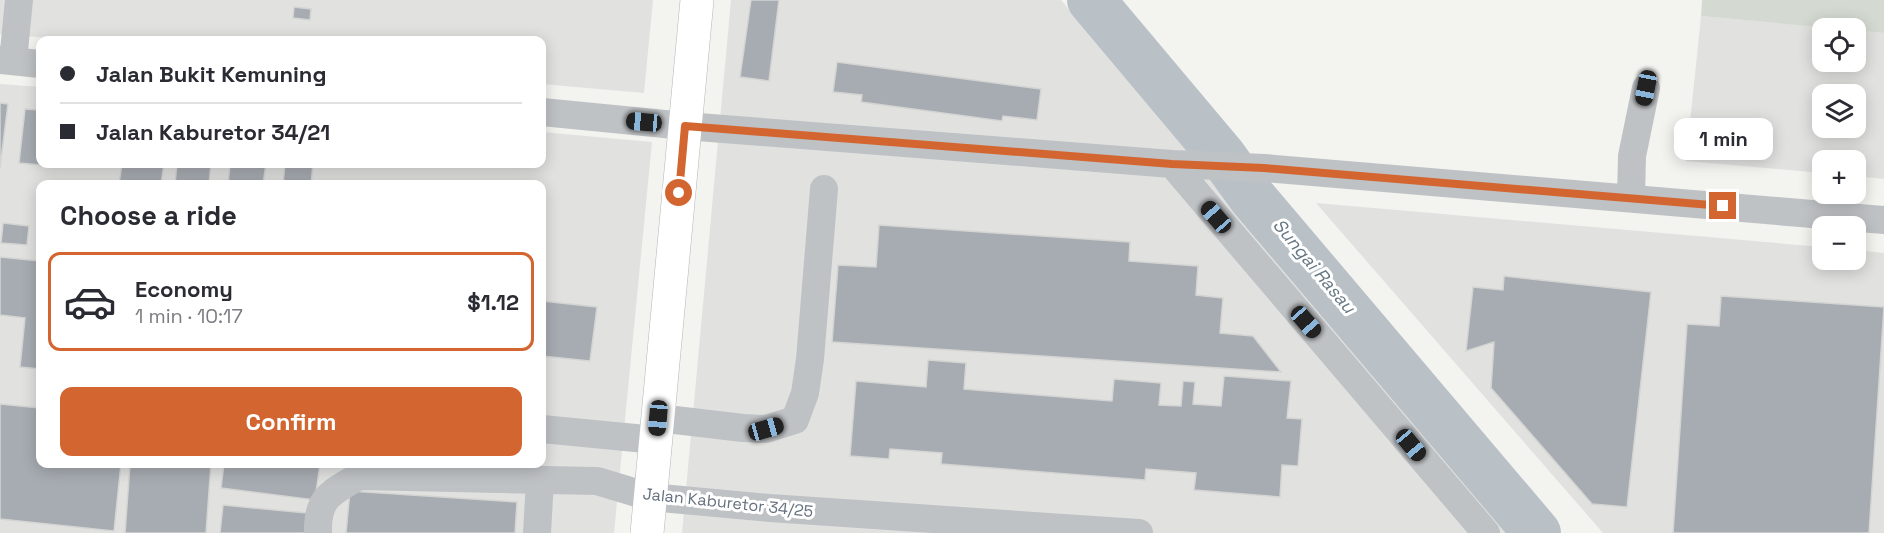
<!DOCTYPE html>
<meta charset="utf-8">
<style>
body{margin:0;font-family:"Space Grotesk",sans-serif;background:#f7f7f7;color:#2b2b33;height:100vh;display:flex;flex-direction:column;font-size:22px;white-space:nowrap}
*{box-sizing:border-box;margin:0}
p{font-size:20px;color:#7c7c81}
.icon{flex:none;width:33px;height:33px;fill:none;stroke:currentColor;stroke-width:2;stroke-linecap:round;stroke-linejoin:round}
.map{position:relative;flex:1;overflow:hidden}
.drawer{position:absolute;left:36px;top:180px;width:510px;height:288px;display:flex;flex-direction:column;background:#fff;border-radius:12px;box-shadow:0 3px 15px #0003}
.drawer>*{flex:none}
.guide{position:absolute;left:36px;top:36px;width:510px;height:132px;border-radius:12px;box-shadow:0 3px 15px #0003;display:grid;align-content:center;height:132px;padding:0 24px;background:#fff}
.buttons{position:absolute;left:1812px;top:18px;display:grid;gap:12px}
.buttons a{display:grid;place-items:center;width:54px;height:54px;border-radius:12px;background:#fff;box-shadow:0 3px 15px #0003;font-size:30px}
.end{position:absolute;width:27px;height:27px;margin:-14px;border:8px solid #d36630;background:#fff;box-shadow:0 0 0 3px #fff}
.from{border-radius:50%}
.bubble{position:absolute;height:42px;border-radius:12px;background:#fff;box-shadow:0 3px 15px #0003;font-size:20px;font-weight:800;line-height:42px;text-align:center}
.car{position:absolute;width:18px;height:36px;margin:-18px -9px;border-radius:8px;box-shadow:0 0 4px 2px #0007;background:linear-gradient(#222 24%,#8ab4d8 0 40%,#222 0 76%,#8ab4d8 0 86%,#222 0)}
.guide b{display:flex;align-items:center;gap:21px;height:57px;font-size:22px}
.guide b+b{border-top:2px solid #e1e1e2}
.guide i{width:15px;height:15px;background:#2b2b33}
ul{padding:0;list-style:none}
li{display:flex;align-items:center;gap:18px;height:99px;margin:0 12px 9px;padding:0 12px;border:3px solid transparent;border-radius:12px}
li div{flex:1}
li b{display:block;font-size:22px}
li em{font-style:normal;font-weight:800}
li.current{border-color:#d36630}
li>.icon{width:54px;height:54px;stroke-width:1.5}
h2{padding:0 24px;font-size:27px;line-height:72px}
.cta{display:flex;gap:12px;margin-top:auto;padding:12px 24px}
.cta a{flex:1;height:69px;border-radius:12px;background:#d36630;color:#fff;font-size:24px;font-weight:800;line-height:69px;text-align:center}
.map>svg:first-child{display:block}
.built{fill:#e1e2e0;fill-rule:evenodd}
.green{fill:#d4dad1}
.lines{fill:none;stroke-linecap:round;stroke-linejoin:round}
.river{stroke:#b9c1c7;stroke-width:48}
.building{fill:#a7acb2;stroke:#d4d5d3;stroke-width:1.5}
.major-casing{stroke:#b3b6b9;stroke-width:34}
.minor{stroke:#bfc2c5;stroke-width:28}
.major{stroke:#fff;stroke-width:33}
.route{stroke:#d36630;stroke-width:8}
.labels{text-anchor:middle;stroke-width:6;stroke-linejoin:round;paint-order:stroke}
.street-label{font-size:16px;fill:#65707e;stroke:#fff}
.water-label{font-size:18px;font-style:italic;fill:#667883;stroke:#fff}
</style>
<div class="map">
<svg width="1884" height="533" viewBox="0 0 1884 533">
<rect width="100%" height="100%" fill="#f3f3f0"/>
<!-- built -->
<path class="built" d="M0,0H653L644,93L542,84V40H73L0,34Z
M731,0H1061L1509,533H682Z
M1701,16L1840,28H1822V62H1856V30L1884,33V179L1856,176V160H1822V173L1686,161ZM1822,94H1856V128H1822Z
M0,84L40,87V164H542V132L652,142L614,533H0ZM40,184H542V464H40Z
M1316,203L1822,247V260H1856V250L1884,253V533H1603Z"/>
<!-- green -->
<path class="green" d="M1702,0H1884V33L1701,16Z"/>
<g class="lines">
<!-- river -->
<path class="river" d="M1091,0L1223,157L1252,197L1537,533"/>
</g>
<!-- building -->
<path class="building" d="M751,0H779L769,81L740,77Z
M294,7L311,9L310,20L293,18Z
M837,62L1041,89L1037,120L1003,116L1002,121L861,102L862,95L833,92Z
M0,103L8,104L0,168Z
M25,109L40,110V164H62L61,167L19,163Z
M122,164H164L161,184H119Z
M177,164H211L209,184H175Z
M230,164H266L263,184H228Z
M285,164H313L311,184H283Z
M3,223L29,226L27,245L1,243Z
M879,225L1130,242L1129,261L1198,266L1196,295L1223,298L1220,333L1253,336L1281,372L832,342L838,265L876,267Z
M0,257L40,261V369L20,367L25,318L0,315Z
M1504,276L1651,292L1627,507L1592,504L1491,388L1494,342L1466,351L1473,287L1503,290Z
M1721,296L1884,307L1869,533H1673L1687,324L1719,326Z
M542,301L597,307L590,361L542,356Z
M928,360L966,363L964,389L1112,401L1114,379L1161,383L1159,405L1181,406L1183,381L1195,382L1193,404L1221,406L1224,376L1291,381L1287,418L1302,419L1298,466L1282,465L1280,497L1194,490L1196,473L1146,469L1145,480L941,464L942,453L890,449L889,459L850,456L856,381L926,387Z
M0,404L40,408V464H121L114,531L0,519Z
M130,464H211L206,533H125Z
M224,464H320L315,500L221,488Z
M350,491L517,502L515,533H346Z
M223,505L307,513L305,533H220Z"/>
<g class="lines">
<!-- major casing -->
<g class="major-casing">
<path id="major" d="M647,533L697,0"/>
</g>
<!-- minor -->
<path class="minor" d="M0,60L40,64
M13,61L19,0
M542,112L685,126L1172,164L1264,168L1884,220
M1172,164L1486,533
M1631,198L1632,156L1646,88
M658,418L743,428L766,429L795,420L805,393L810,359L824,189
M542,429L656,440
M318,533C317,496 332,493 359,476L597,481L650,497L770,508L1139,533
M537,533L540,480"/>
<!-- major -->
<use href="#major" class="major"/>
</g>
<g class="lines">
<!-- route -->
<path class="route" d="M679,193L685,126L1172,164L1264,168L1723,206"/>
</g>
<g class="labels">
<!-- street labels -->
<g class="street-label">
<text transform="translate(728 502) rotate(6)" y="6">Jalan Kaburetor 34/25</text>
</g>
<!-- water labels -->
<g class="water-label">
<text transform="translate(1314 266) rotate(50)" y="6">Sungai Rasau</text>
</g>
</g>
</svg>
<div class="buttons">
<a><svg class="icon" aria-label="locate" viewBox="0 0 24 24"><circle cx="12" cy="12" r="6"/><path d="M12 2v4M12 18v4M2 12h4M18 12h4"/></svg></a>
<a><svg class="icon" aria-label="layers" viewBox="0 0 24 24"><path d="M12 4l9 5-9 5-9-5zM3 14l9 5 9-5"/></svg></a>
<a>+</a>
<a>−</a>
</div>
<i class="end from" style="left:679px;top:193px"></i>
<i class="end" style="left:1723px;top:206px"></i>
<div class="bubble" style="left:1674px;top:118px;width:99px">1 min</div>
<i class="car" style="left:1646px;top:88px;rotate:191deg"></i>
<i class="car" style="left:644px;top:122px;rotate:275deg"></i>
<i class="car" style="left:1216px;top:217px;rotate:319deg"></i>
<i class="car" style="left:1306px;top:322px;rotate:139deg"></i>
<i class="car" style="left:658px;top:418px;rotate:185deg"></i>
<i class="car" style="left:766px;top:429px;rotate:74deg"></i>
<i class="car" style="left:1411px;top:445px;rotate:140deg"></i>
<div class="guide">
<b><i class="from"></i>Jalan Bukit Kemuning</b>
<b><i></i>Jalan Kaburetor 34/21</b>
</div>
<section class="drawer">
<h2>Choose a ride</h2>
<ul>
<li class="current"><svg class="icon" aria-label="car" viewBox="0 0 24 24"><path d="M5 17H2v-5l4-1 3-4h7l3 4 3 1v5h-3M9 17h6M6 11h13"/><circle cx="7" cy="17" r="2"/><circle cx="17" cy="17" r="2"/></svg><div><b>Economy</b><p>1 min · 10:17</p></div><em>$1.12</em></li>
</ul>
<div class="cta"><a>Confirm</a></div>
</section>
</div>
